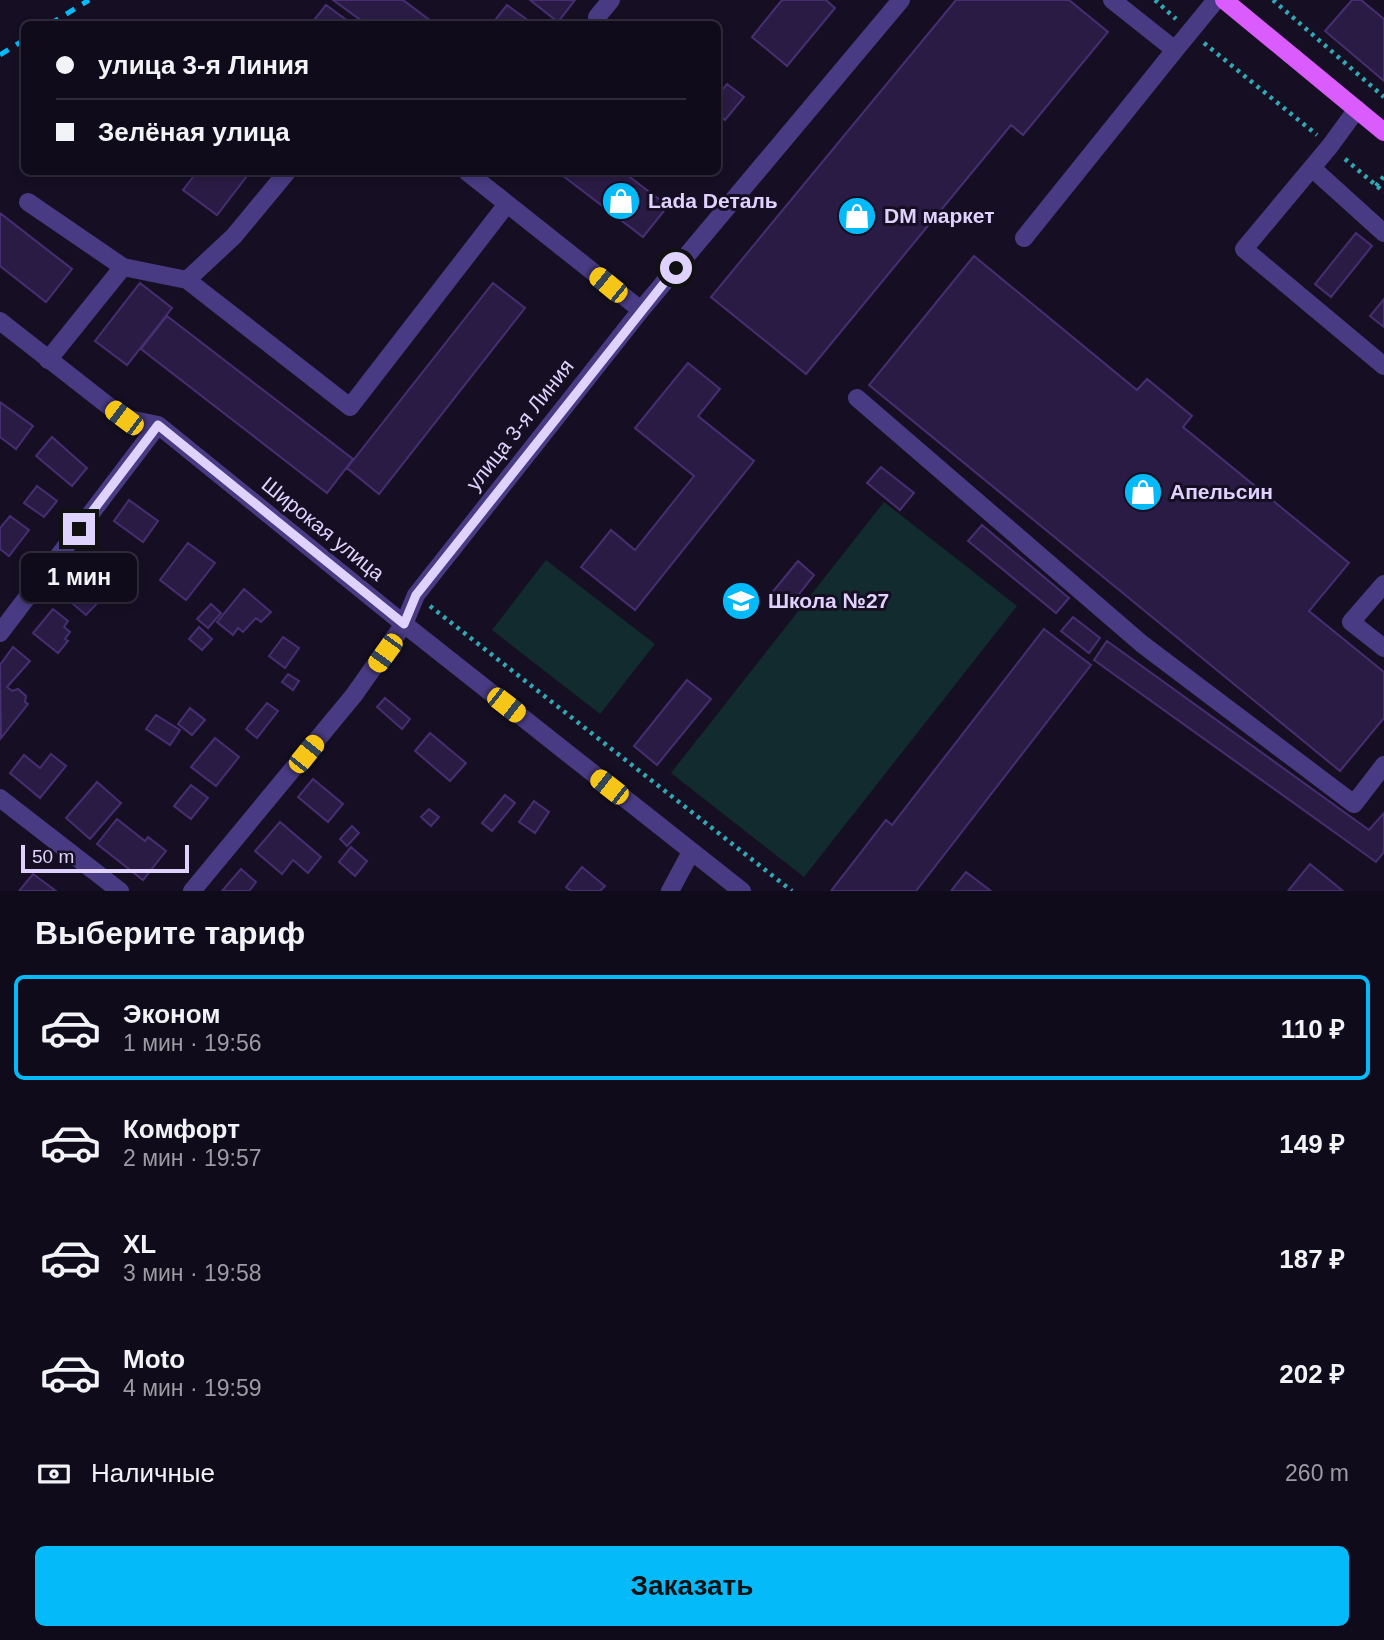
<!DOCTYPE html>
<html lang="ru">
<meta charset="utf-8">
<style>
body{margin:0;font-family:Helvetica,sans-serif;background:#1e1928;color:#f1f3f6;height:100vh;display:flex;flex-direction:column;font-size:26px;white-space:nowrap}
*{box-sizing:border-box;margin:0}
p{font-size:23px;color:#9c9ba3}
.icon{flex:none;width:38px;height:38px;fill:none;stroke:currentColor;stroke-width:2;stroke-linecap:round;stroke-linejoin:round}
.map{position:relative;height:891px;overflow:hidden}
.sheet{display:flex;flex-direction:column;background:#100b1b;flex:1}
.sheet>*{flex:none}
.guide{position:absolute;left:21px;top:21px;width:700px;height:154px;border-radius:10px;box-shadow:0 4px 10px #0003,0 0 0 2px #302b3a;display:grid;align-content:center;height:154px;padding:0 35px;background:#100b1b}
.scale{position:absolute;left:21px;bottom:18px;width:168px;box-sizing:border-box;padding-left:7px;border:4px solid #dfd3fe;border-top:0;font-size:19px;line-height:24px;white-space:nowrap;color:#dfd3fe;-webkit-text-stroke:5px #160f24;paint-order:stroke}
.end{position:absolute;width:32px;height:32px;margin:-16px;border:9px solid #dfd3fe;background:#111;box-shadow:0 0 0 4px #111}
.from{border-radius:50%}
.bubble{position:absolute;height:49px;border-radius:10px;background:#100b1b;box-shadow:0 4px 10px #0003,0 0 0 2px #302b3a;font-size:23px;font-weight:600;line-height:49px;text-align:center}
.car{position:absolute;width:21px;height:42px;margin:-21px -10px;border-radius:9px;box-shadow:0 0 5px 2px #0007;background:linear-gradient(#f5c518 24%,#345 0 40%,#f5c518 0 76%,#345 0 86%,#f5c518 0)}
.guide b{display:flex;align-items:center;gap:24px;height:66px;font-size:26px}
.guide b+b{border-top:2px solid #302b3a}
.guide i{width:18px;height:18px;background:#f1f3f6}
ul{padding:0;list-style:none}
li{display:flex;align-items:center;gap:21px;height:105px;margin:0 14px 10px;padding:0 21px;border:4px solid transparent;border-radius:10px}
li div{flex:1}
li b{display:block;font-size:26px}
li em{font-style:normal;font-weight:600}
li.current{border-color:#04baf9}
li>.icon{width:63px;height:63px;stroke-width:1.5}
h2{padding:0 35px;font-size:32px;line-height:84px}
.pay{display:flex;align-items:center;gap:18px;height:77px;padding:0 35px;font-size:26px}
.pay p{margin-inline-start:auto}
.action{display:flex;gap:14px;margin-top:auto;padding:14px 35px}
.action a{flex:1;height:80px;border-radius:10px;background:#04baf9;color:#111;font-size:28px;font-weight:600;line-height:80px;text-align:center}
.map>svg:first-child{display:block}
.green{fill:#122b2e}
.building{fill:#2a1b45;stroke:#462e71;stroke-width:2}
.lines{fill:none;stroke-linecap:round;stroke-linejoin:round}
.path{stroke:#31a8b4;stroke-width:4.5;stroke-dasharray:3.5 5;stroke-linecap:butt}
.minor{stroke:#493b83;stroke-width:18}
.major{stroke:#da5cfc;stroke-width:18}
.rail{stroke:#04baf9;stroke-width:5;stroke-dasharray:10 9;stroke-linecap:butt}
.route{stroke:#dfd3fe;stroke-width:9}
.labels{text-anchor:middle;stroke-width:6;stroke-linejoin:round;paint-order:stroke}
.poi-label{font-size:21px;font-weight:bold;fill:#dfd3fe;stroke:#160f24;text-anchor:start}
.street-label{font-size:21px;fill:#dfd3fe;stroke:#160f24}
</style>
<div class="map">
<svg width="1384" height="891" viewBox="0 0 1384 891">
<rect width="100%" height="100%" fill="#160f24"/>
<!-- green -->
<path class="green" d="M884,502L1017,606L804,877L671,773Z
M546,560L655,644L600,714L492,630Z"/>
<!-- building -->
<path class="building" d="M333,0H403L435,24H366Z
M530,0H575L558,22Z
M782,0H826L835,8L787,66L752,37Z
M956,0H1069L1108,32L1023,135L1011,125L806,374L711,297Z
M1352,0H1361L1384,19V81L1325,31Z
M326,5L352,24H311Z
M507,5L533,24H492Z
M727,84L744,97L725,120L718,114V96Z
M197,172H250L217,215L183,190Z
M558,172H623L668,206L643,237Z
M0,213L72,269L46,302L0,266Z
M1356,233L1372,246L1331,297L1315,284Z
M974,256L1137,390L1147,379L1192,416L1183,427L1349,563L1309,611L1384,672V718L1340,771L869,385Z
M140,283L172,308L127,365L95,341Z
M493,283L525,308L379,494L347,468Z
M1384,299V327L1370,316Z
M167,316L353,459L327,493L141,349Z
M688,363L720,389L698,416L754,461L635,610L581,567L611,530L635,550L694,476L635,428Z
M0,402L33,426L16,449L0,437Z
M52,437L87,468L72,486L36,456Z
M881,467L914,493L900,510L867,483Z
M37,486L57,501L44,517L24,503Z
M129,500L158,521L143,542L114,521Z
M10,516L29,530L9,556L0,549V528Z
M982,525L1069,598L1056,613L968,541Z
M188,543L215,563L186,600L160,580Z
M798,561L814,575L787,609L770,595Z
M89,575L108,592L86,615L67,599Z
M244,589L271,612L261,622L256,618L243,632L238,628L233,635L217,622Z
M211,604L221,613L208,628L197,619Z
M53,609L68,621L64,627L70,632L65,639L68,641L58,653L33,633Z
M1073,617L1100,638L1089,653L1061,631Z
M199,627L212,639L202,650L189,639Z
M1044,629L1091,665L916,891H831L886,820L892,825Z
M283,637L299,648L285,668L269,656Z
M1107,641L1369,830L1384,813V852L1376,862L1094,660Z
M13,647L30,661L7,687L12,691L18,689L26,696L25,702L28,704L1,738L0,665Z
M288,674L299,681L293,690L282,682Z
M687,680L711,699L657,765L634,746Z
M385,698L410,719L402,729L377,707Z
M267,703L278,711L257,738L246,729Z
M190,708L205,720L192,735L178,724Z
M156,715L180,730L170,745L146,729Z
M430,733L466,763L450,781L415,751Z
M215,738L239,757L216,786L191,767Z
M51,754L66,766L40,798L10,773L24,755L40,768Z
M313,779L343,804L328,822L298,797Z
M97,782L121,803L90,839L66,818Z
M191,785L208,798L191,819L174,806Z
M505,795L515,803L492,831L482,823Z
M534,801L549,812L535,833L519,822Z
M429,809L439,817L431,826L421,817Z
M117,819L145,841L148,837L166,851L143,880L97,844Z
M280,822L321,857L308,873L293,860L282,874L255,851Z
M352,826L359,833L347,846L340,839Z
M351,847L367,861L355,876L339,862Z
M1310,864L1343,891H1288Z
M582,867L605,886L600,891H571L566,887Z
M241,869L256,882L249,891H222Z
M966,872L991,891H951Z
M33,874L56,891H19Z"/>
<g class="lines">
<!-- path -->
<path class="path" d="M1155,0L1176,19
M1273,0L1384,97
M1204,43L1317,135
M1345,159L1384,192
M1376,186L1384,176
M430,606L792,891"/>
<!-- minor -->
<path class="minor" d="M1112,0L1175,50L1216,0
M597,17L611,0
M1357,109L1330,146L1244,249L1384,366
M1312,168L1384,233
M467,172L641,310
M28,202L123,267L187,280L234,236L287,172
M1024,238L1175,50
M187,280L350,407L507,204
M0,321L124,418L158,425L404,624L742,891
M48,360L123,267
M857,398L1142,644L1354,804L1384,765
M1384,584L1351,622L1384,648
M0,633L158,425
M0,798L120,891
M192,891L354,695L404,624L416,595L641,310L901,0
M670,891L691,852"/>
<!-- major -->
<path class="major" d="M1224,0L1384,132"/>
<!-- rail -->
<path class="rail" d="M50,24L89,0
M0,55L24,40"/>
</g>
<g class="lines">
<!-- route -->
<path class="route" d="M79,529L158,425L404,624L416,595L676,268"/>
</g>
<!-- icons -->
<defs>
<g id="shop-disc" transform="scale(2.0125)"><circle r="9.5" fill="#04baf9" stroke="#160f24"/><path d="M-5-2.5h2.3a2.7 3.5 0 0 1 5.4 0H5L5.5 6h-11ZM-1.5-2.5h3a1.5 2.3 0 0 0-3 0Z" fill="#fff"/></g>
<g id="school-disc" transform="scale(2.0125)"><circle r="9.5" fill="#04baf9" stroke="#160f24"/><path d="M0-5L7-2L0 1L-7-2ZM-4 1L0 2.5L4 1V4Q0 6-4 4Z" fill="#fff"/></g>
</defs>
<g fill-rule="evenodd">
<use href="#shop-disc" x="621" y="201"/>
<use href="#shop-disc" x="857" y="216"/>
<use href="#shop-disc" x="1143" y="492"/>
<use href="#school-disc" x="741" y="601"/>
</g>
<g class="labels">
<!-- poi labels -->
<g class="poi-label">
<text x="648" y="208">Lada Dеталь</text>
<text x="884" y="223">DM маркет</text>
<text x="1170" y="499">Апельсин</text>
<text x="768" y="608">Школа №27</text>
</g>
<!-- street labels -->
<g class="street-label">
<text transform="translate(520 425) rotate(-52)" y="7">улица 3-я Линия</text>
<text transform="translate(323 529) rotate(39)" y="7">Широкая улица</text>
</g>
</g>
</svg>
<div class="scale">50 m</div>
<i class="end from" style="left:676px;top:268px"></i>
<i class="end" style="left:79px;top:529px"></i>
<div class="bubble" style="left:21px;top:553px;width:116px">1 мин</div>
<i class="car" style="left:608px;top:285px;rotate:309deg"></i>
<i class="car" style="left:124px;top:418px;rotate:307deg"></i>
<i class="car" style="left:385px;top:653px;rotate:216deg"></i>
<i class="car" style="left:506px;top:705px;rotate:128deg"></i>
<i class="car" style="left:306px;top:754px;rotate:39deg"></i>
<i class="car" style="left:609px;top:787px;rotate:308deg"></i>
<div class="guide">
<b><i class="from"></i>улица 3-я Линия</b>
<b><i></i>Зелёная улица</b>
</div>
</div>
<section class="sheet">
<h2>Выберите тариф</h2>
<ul>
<li class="current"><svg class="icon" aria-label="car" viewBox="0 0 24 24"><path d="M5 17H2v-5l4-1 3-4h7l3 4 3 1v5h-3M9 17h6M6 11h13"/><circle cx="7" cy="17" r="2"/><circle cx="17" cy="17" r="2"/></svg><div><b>Эконом</b><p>1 мин · 19:56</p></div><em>110 ₽</em></li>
<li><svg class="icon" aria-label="car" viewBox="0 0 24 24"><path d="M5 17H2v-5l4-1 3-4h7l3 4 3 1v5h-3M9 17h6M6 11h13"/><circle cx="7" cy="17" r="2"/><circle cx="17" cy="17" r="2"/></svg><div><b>Комфорт</b><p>2 мин · 19:57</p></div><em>149 ₽</em></li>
<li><svg class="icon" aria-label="car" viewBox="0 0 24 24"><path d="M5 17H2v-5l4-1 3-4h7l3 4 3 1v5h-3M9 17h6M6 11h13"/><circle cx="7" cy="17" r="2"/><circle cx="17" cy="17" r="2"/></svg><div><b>XL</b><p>3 мин · 19:58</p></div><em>187 ₽</em></li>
<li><svg class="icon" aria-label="car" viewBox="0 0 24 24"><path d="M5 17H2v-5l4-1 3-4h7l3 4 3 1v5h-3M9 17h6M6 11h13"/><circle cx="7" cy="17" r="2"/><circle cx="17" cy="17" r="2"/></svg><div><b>Moto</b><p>4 мин · 19:59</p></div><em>202 ₽</em></li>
</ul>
<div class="pay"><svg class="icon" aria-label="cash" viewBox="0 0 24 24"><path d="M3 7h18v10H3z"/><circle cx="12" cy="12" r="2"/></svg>Наличные<p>260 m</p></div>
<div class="action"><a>Заказать</a></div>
</section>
